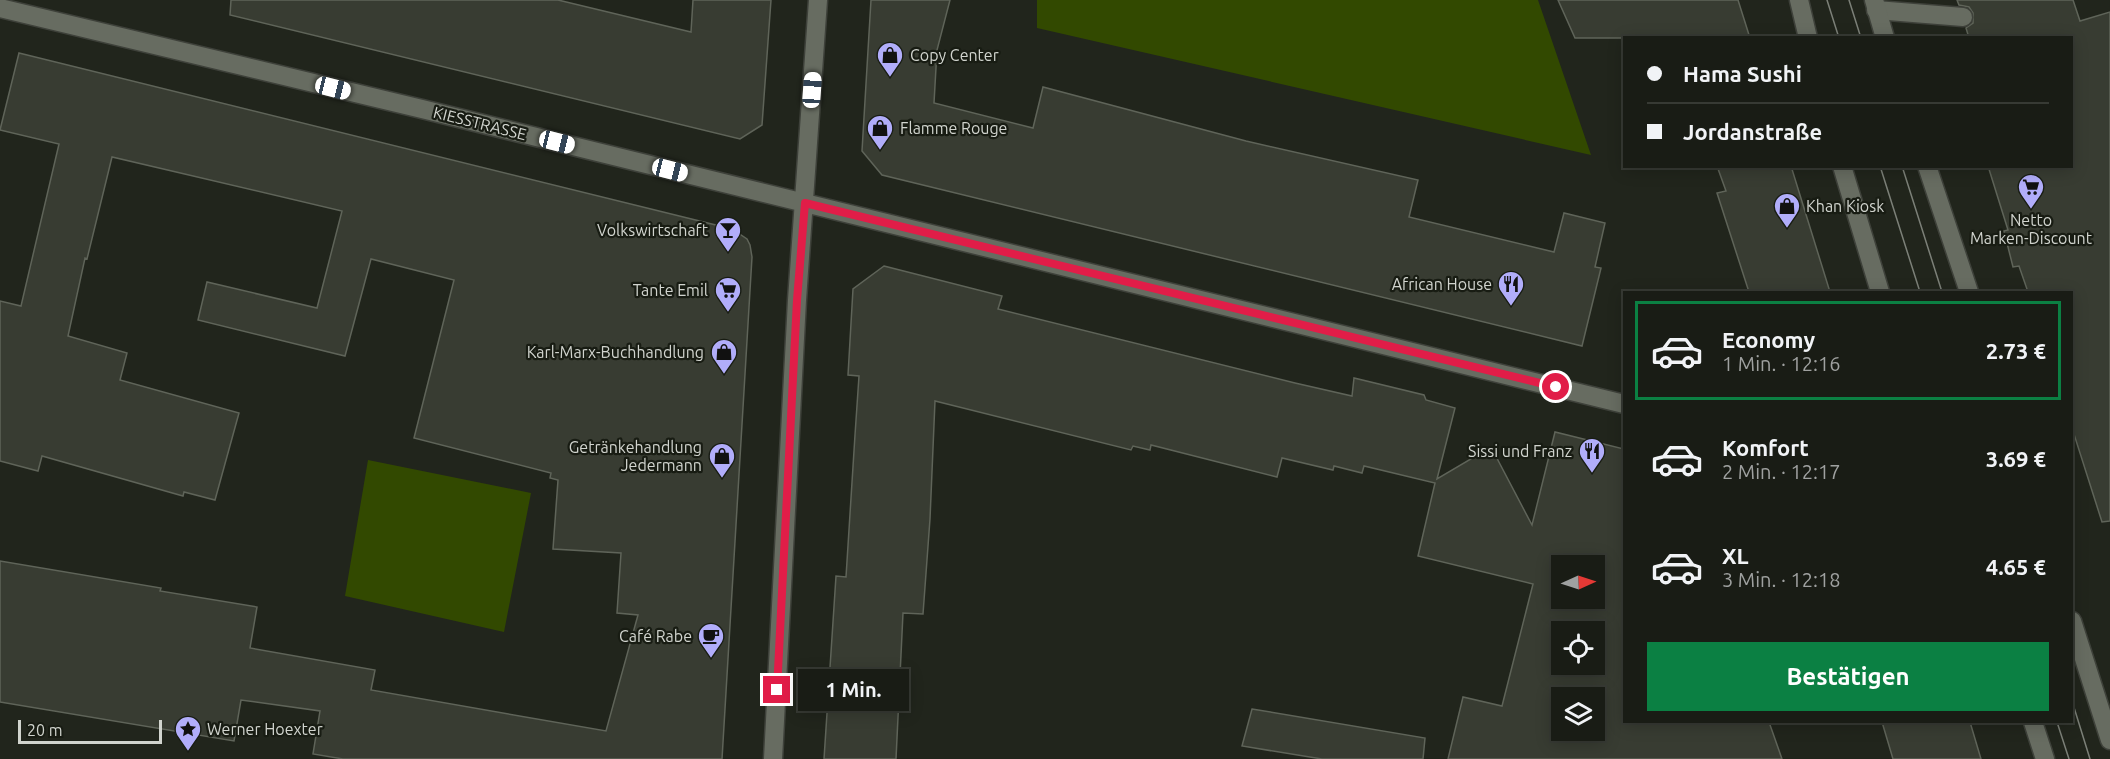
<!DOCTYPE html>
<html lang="de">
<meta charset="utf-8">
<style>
body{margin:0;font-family:Ubuntu,sans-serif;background:#22251e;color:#f1f3f6;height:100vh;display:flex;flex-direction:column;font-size:22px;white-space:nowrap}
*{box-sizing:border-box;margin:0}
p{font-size:20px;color:#9fa1a0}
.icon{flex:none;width:33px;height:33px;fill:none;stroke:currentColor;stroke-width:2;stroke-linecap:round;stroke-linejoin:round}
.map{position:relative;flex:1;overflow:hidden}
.side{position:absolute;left:1623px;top:291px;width:450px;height:432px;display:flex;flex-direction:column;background:#191c15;border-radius:0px;box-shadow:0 3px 15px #0003,0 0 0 2px #373a34}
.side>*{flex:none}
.top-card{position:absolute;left:1623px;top:36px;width:450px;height:132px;border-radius:0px;box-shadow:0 3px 15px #0003,0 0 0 2px #373a34;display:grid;align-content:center;height:132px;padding:0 24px;background:#191c15}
.needle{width:39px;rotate:87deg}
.fabs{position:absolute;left:1551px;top:555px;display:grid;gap:12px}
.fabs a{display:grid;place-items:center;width:54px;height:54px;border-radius:0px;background:#191c15;box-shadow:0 3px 15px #0003,0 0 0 2px #373a34;font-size:30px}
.scale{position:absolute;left:18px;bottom:15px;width:144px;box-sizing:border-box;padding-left:6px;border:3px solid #d1d4ce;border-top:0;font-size:16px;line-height:21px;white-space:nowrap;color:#d1d4ce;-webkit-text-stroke:4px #181c13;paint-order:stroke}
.end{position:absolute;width:27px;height:27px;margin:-14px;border:8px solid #e11d48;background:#fff;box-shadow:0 0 0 3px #fff}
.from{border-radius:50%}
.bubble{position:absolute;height:42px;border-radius:0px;background:#191c15;box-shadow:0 3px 15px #0003,0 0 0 2px #373a34;font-size:20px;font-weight:700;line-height:42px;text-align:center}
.car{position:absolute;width:18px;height:36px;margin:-18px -9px;border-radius:8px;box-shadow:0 0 4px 2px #0007;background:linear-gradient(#fff 24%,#345 0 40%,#fff 0 76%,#345 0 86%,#fff 0)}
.top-card b{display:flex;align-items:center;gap:21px;height:57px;font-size:22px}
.top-card b+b{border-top:2px solid #373a34}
.top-card i{width:15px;height:15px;background:#f1f3f6}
ul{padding:10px 0 0;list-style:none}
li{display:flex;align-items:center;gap:18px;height:99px;margin:0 12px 9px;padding:0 12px;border:3px solid transparent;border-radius:0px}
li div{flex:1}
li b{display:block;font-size:22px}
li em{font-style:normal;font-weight:700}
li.active{border-color:#0b8043}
li>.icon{width:54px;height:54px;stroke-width:1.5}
.button{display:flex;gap:12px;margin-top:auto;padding:12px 24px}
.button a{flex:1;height:69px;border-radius:0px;background:#0b8043;color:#fff;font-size:24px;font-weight:700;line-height:69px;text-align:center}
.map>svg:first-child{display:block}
.green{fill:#324900}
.building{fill:#383c32;stroke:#5f6459;stroke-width:1.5;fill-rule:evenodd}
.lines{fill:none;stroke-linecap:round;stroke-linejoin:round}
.lane-casing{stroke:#3e413a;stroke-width:21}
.street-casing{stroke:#3e413a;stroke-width:21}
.secondary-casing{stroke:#3e413a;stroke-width:21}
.lane{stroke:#676c61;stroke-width:18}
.street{stroke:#676c61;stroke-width:18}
.secondary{stroke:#676c61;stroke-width:18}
.tram{stroke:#7c8078;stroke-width:1.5}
.route{stroke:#e11d48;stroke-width:8}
.labels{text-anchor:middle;stroke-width:4.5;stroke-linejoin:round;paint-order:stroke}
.poi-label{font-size:16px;fill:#d1d4ce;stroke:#181c13;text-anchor:end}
.street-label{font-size:16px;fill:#d1d4ce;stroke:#181c13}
</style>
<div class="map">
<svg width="2110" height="759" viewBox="0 0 2110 759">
<rect width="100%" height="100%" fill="#21251c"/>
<!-- green -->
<path class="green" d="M1037,0H1538L1591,155L1037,28Z
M368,460L531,493L504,632L345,596Z"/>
<!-- building -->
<path class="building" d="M231,0H558L691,32L693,0H771L762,125L740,139L230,15Z
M871,0H950L937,50L934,103L1033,128L1043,87L1246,141L1418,180L1409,217L1554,252L1564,213L1605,223L1595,267L1601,268L1582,346L882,175L862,151Z
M1558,0H1738L1750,38H1575Z
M1957,0H2073L2080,21L2110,12V521L2102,522L2072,428V292H2028L2019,266L2013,267L2004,231L2008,230L1988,166H2072V38H1969L1966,28L1973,23V13L1969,7L1959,5Z
M19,53L732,229L747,239L750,245L752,257L722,759H343L313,754L320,711L241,700L234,741L0,702V561L161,588L160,591L257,607L250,648L375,670L371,690L606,731L638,615L617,613L621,553L553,549L558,480L550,478L551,473L414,438L454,280L371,259L345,356L198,320L207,282L317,308L342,211L112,157L87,259L85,258L68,336L127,353L120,380L239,413L215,500L184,492L183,496L42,456L38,471L0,461V301L21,306L59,144L0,130Z
M1717,166H1791L1830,292H1749L1717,193L1726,191Z
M884,266L1002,296L998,309L1295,383L1352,396L1354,378L1424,395L1426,400L1455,408L1437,479L1491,447L1532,525L1555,432L1624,449V722H1769L1782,759H1448L1463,697L1502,706L1533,584L1418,556L1435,483L1364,466L1362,473L1334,466L1333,470L1282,458L1277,477L1151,445L1150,450L1133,446L1131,450L935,401L930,519L923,614L903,613L896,759H824L836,576L846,577L855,435L859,376L848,375L853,289ZM1562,566H1594V598H1562ZM1562,632H1594V664H1562ZM1562,698H1594V730H1562Z
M1252,709L1425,738L1423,759H1322L1242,746Z
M1882,722H1970L1981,759H1893Z"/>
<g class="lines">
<!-- lane casing -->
<g class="lane-casing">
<path id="lane" d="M1876,10L1963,17"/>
</g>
<!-- street casing -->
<g class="street-casing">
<path id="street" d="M0,8L422,109L1624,404
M773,759L797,300L818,0"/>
</g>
<!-- secondary casing -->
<g class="secondary-casing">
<path id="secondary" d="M1799,0L1808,38
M1874,0L1885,38
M1842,166L1880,292
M1927,166L1969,292
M2072,621L2110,740
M2033,722L2045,759"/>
</g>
<!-- lane -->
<use href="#lane" class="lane"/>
<!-- street -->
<use href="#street" class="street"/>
<!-- secondary -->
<use href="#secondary" class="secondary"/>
<!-- tram -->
<path class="tram" d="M1827,0L1839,38
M1849,0L1861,38
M1880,166L1920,292
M1902,166L1942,292
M2072,701L2090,759
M2057,722L2069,759"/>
</g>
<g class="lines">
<!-- route -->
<path class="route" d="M777,690L797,300L805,203L1556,387"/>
</g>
<!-- icons -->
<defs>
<g id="shop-pin" transform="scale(1.35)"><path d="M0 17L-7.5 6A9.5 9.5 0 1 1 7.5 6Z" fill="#b1adfa" stroke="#181c13"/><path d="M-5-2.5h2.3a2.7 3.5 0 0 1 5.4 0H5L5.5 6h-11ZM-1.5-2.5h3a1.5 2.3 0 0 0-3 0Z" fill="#111"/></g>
<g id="supermarket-pin" transform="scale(1.35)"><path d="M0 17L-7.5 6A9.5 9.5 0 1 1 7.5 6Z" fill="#b1adfa" stroke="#181c13"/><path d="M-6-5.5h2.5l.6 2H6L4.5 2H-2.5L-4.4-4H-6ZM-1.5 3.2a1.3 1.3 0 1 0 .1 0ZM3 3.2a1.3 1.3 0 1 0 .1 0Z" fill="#111"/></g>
<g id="bar-pin" transform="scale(1.35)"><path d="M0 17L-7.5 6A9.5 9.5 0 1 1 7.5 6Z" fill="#b1adfa" stroke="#181c13"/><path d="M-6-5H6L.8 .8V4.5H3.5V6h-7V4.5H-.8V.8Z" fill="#111"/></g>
<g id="restaurant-pin" transform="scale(1.35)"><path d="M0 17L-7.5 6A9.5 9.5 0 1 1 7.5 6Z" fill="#b1adfa" stroke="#181c13"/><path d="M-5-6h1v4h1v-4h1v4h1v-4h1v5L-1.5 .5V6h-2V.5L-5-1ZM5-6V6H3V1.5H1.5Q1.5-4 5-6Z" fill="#111"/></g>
<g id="cafe-pin" transform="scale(1.35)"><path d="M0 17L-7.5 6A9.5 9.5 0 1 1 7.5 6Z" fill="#b1adfa" stroke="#181c13"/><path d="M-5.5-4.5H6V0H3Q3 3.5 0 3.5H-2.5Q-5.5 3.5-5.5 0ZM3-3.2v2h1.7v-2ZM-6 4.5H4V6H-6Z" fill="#111"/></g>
<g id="sight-pin" transform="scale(1.35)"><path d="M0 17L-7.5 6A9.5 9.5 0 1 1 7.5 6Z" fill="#b1adfa" stroke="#181c13"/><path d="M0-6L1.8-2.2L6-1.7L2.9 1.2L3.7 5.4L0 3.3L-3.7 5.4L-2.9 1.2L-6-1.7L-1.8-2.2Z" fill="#111"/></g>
</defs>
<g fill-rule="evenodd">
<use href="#shop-pin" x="890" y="55"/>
<use href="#shop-pin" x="880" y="128"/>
<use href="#supermarket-pin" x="2031" y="187"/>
<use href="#shop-pin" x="1787" y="206"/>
<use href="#bar-pin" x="728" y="230"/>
<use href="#restaurant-pin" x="1511" y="284"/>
<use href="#supermarket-pin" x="728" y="290"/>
<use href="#shop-pin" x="724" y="352"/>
<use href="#restaurant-pin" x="1592" y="451"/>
<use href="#shop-pin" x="722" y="456"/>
<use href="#cafe-pin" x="711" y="636"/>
<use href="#sight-pin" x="188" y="729"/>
</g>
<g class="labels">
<!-- poi labels -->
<g class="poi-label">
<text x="910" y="61" text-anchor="start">Copy Center</text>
<text x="900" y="134" text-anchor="start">Flamme Rouge</text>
<text x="1806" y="212" text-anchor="start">Khan Kiosk</text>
<text x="2031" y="226" text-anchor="middle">Netto<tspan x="2031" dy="18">Marken-Discount</tspan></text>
<text x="708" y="236">Volkswirtschaft</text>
<text x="1492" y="290">African House</text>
<text x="708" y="296">Tante Emil</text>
<text x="704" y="358">Karl-Marx-Buchhandlung</text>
<text x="702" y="453">Getränkehandlung<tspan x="702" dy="18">Jedermann</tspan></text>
<text x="1572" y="457">Sissi und Franz</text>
<text x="692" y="642">Café Rabe</text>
<text x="207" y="735" text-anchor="start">Werner Hoexter</text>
</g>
<!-- street labels -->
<g class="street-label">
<text transform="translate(480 123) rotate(14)" y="6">KIESSTRASSE</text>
</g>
</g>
</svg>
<div class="fabs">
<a><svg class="needle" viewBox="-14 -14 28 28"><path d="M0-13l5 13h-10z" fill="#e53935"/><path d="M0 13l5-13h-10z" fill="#9fa1a0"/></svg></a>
<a><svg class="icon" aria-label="locate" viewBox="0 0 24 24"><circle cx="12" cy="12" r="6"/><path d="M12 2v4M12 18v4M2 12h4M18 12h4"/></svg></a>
<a><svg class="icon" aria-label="layers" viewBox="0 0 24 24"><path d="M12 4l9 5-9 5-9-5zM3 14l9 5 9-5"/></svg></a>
</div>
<div class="scale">20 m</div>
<i class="end from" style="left:1556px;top:387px"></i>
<i class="end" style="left:777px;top:690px"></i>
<div class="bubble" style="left:798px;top:669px;width:111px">1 Min.</div>
<i class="car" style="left:333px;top:88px;rotate:104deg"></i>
<i class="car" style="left:812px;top:90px;rotate:4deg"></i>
<i class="car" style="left:557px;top:142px;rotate:104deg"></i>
<i class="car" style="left:670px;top:170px;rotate:104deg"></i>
<div class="top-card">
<b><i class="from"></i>Hama Sushi</b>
<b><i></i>Jordanstraße</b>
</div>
<section class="side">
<ul>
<li class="active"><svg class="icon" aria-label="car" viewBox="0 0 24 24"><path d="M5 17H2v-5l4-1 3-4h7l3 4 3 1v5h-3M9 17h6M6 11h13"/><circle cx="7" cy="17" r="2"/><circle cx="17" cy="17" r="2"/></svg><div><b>Economy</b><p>1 Min. · 12:16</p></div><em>2.73 €</em></li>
<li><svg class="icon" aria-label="car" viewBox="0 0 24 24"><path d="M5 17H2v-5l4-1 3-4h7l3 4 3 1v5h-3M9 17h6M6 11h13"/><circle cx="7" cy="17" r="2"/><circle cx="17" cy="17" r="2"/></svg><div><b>Komfort</b><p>2 Min. · 12:17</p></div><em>3.69 €</em></li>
<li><svg class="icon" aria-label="car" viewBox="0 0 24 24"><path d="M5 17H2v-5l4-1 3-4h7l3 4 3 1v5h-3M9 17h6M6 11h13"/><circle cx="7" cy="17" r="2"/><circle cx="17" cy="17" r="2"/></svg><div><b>XL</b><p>3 Min. · 12:18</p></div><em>4.65 €</em></li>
</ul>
<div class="button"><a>Bestätigen</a></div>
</section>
</div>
